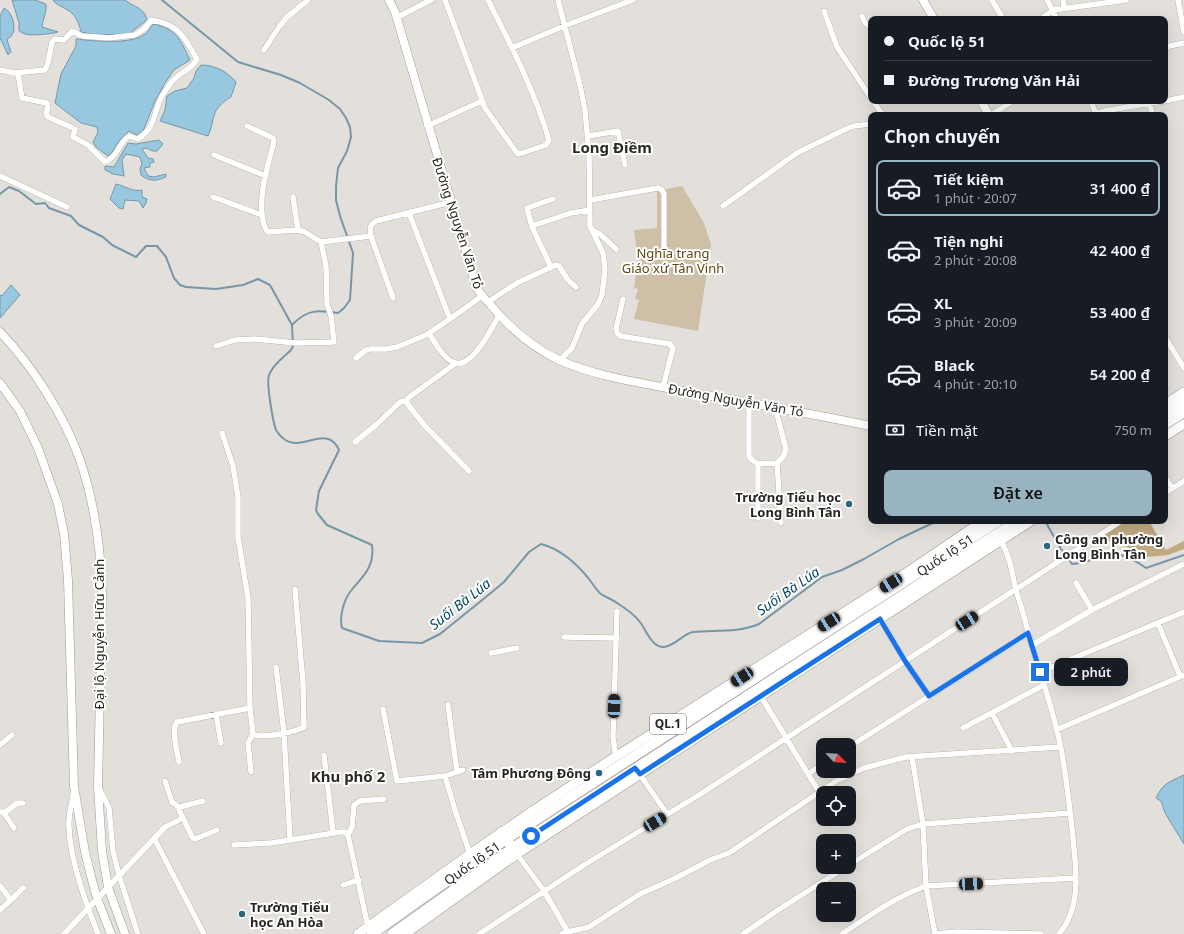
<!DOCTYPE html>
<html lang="vi">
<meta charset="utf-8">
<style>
body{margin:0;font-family:"Noto Sans",sans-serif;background:#242831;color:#f1f3f6;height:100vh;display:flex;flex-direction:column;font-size:15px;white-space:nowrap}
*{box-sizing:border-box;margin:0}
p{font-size:13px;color:#9ea1a6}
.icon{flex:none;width:22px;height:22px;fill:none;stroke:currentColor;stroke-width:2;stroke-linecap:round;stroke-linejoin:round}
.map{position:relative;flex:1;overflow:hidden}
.drawer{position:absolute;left:868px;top:112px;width:300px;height:412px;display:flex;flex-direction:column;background:#171b24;border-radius:8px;box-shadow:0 4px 16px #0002}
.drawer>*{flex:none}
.guide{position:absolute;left:868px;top:16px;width:300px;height:88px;border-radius:8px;box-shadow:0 4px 16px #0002;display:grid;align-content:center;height:88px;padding:0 16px;background:#171b24}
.needle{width:26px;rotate:115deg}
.tools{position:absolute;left:816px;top:738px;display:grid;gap:8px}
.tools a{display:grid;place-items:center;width:40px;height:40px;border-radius:8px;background:#171b24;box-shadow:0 4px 16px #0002;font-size:20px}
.end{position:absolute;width:18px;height:18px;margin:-9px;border:5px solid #1a73e8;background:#fff;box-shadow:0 0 0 2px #fff}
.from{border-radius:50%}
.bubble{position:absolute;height:28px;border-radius:8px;background:#171b24;box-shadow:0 4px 16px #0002;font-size:13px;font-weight:600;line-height:28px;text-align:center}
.car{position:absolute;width:12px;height:24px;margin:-12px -6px;border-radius:5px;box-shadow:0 0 3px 1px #0007;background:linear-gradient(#222 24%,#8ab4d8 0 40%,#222 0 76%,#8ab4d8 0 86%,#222 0)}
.guide b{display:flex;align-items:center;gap:14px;height:38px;font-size:15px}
.guide b+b{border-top:1px solid #363941}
.guide i{width:10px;height:10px;background:#f1f3f6}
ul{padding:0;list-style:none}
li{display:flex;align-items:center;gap:12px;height:56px;margin:0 8px 6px;padding:0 8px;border:2px solid transparent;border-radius:8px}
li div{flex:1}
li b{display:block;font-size:15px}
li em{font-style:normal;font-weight:600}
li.active{border-color:#99b4c1}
li>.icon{width:36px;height:36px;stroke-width:1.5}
h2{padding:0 16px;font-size:18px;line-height:48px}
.pay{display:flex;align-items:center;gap:10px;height:44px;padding:0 16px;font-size:15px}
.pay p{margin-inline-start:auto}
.primary-button{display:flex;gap:8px;margin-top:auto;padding:8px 16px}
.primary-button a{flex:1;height:46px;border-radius:8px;background:#99b4c1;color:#111;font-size:16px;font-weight:600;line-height:46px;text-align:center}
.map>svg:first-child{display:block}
.green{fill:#cebfa6}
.forest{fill:#c1a981}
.water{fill:#98c8e0;stroke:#7697a8}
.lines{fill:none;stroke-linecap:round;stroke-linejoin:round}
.stream{stroke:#7697a8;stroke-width:2}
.street-casing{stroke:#9e9b95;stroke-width:6}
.secondary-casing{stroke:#9e9b95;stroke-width:9}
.primary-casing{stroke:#9e9b95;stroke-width:10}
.highway-casing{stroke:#9e9b95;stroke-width:11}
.street{stroke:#fff;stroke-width:5.5}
.secondary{stroke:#fff;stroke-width:8}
.primary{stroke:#fff;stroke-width:9}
.highway{stroke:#fff;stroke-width:10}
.route{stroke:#1a73e8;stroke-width:5}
.poi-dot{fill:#2e6680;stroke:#fff;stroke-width:1.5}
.labels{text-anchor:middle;stroke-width:4;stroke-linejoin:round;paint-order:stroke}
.shield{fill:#fff;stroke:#686766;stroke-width:1}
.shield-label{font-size:12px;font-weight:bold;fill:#272624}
.street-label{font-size:13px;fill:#272624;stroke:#fff}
.park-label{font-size:13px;fill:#604615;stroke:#fff}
.poi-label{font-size:13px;font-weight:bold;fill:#272624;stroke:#fff;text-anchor:end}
.water-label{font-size:14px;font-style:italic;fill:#074962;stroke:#fff}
.quarter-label{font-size:15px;font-weight:bold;fill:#2c2925;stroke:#fff}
</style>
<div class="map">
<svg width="1184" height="934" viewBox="0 0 1184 934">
<rect width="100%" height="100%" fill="#e3dfda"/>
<!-- green -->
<path class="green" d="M682,186L704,223L711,245L698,331L634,319L639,300L635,299L638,289L634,288L638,258L634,230L657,228V191Z"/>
<!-- forest -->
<path class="forest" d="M1126,521H1149L1166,550L1184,541V549L1168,555L1147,557L1125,546L1099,538Z"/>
<!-- water -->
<path class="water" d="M12,0H35L46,4C47,11 43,19 42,27L58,32C51,34 31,36 25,34C23,33 21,32 19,31V23Z
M53,0H125C135,8 144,7 147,20L129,34L96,35L81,32C79,23 75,13 66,9C61,6 56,5 53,0Z
M4,8C12,11 17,28 12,35C11,37 8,38 7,40L11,52L8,55L0,38V16Z
M153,24C177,29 180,39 190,60L174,70L165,83L155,101L144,129L137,135L129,131L119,141L112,152L108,156L96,147L93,142L98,132L97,127L81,123L55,103L61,74L76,46V39C93,41 131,45 145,34C148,32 151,27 153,24Z
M201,65C215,65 228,72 236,82L231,97C225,100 217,107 215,113C212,121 212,128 208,136L160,121L165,110L167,96L175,91L187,88L194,78L196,71Z
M159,140L163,144L157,151H153L146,148L142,149L148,158L153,159L154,162L150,163V167L144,168L148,176L154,177L166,174V177C156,181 150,182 141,175L140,169L142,164L140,157L126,154L122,160L124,176L113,174L105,170V166L114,167L128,143L136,144Z
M116,184C126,186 131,192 142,190V197L147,199L146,203L143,208L139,201L125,200L123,209L119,208L110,199Z
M11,285L20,295L0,318V295L2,296Z
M1184,775V844L1165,813L1161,801L1156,798C1163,783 1169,782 1184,775Z"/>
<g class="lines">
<!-- stream -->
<path class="stream" d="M162,0L238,62L281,75L300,83L329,100L340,109L346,118L350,127L351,137L347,151L338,168L336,186V200L340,216L353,253L350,300L344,308L338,313C318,310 307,309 292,325L293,346L291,350C284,357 273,364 269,375C266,383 273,422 276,430C278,433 281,437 284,439C302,453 327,423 339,450L319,491L316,510L318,514L327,525L372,545C373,553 372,562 368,569C363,578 356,584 350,592C344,600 339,617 342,628L379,641L422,643L440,634L486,597L504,582L529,552L541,544C560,549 577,564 589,579C593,584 596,590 601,594C605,597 612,599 617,603C625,608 634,614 640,622C646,630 652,648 664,647C675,646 684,633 693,632C716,630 738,633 759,624L822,577L842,570L864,559L899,539L937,521
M0,194L9,187L19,191L36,204L45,203L49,208L71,216L79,225L103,237L112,245L136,257L146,246H157L166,257L174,278L180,285L186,287L216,289L243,285L258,279L270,285L292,325
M1045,521L1061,549L1072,564C1088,563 1105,553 1121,555C1130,557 1139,563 1146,568L1184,555"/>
<!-- street casing -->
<g class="street-casing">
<path id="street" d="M445,0L485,108L517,153L519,154L546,145L549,140C535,92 511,45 488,0
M558,0L580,85L585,110L589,154L590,226L603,253L605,269L602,295L598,304L582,324L572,348L560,360
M992,0L1003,19
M1047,0L1057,19
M1063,0L1064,8
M1178,0L1184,32
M824,11L837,47L871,98
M862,16L865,23L871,27
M396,18L431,0
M1040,19L1054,10L1126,0
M1165,47L1184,43
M512,48L564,26L633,0
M264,50L279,27L287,17L308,0
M0,70L14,73L45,70L48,63L52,42L55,39L64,40L72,31L82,36L109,38L135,35L144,29L151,20C179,24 184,37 197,59C192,70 177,73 170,84C167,89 162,94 160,100C153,117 155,127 138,139L129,136C118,143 120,155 105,162L88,145L73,137L75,129L48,117L46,113L48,108L47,103L22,98L18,73
M873,101L883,115
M1091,101L1096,114
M1165,101L1184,97
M1150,103L1152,115
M991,115L1013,101
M1093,115L1104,111L1163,101
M247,126L273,138L274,141C268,167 258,193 263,221C264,225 264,228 268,232L298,230L305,232L321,242L371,236
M427,126L482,101
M588,136L618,131L625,165
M214,155L266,176
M0,176L67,207
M213,197L262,215
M293,197L298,230
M590,200L658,188L662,190L664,194V251
M723,206L797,153L846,129L854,126L871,124
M409,213L450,319
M532,226L571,213L590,210
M592,230L600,234L616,249
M551,267L532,227L527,208L553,199
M393,298L371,236C370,229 369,226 376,221L451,202
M623,299L616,329L617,333L620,336L670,344L673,348L663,387
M488,302L517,283L556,265L559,266L568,280L576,287
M429,333C435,343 443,358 455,363C472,368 492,328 499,315
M1165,337L1184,368
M216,346L235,340L255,339L296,343L334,342L331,316L327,304L326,266L321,242
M356,358L366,350L370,349H386L397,347L426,335L450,319L482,296
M456,363L408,398L406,402L425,426L469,471
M749,403V456L752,460L758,464L777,463L783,457L786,449L775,407
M222,433L233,466L238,497V537L248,598L250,708L253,734L248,743L251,772
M355,442L376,425L399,403L403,401L406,402
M777,463L781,523
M758,464V518
M1165,477L1172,488
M1165,493L1184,481
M1001,541C1010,556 1012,573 1016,590C1020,603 1024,615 1027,628C1038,668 1053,707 1061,748C1066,777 1070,808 1073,838C1076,870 1082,907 1059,934
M1076,583L1092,610
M879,616L905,661L929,696
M1158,623L1180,676
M564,637L613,638L617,639
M1032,645L1092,610L1184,564
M491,653L517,648
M276,667L284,733L290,840L340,832H345L348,835L368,927
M1040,672L1184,612
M760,695L819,792
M448,705L457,772
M383,709L397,781L445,776L463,770
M992,713L1012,751
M216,714L221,743
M963,728L1044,685
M1056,730L1184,675
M253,734C260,739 297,732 304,727L303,683L295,589
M0,745L12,735
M849,747L1029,633
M324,755L333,832
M912,757L923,824L926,886L935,934
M616,758L613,737L617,611
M179,762C177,752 171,728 177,722L250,708
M639,773L667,814
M808,774L823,764
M445,776L455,810L470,854
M165,781L172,802L180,808
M100,790L109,808L113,851L119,875L138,934
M73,794C72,804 68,817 69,827C70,860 86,904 98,934
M0,812H6L17,803H23
M4,813L14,828
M183,818L179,810L180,807L203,801
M348,835L352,827L354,805L360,801L384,799
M154,838L204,934
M234,845L271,843L290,840
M517,854L544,891L569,934
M849,865L907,829L923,824L1070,813
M343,885L359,880
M0,886L11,900L0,910
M11,900L23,888
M64,934L165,827L183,818L192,837L195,839L217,830
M479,934L584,865L699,795L1121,521
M562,934C570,930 580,930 589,927L640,894L676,878L710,860L729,853L836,781L864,768L906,757L1060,747
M743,934L778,910L846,867
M842,934C870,915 894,898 926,886L1076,878
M934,934L957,932L1041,934"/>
</g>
<!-- secondary casing -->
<g class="secondary-casing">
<path id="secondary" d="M389,0L395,12L476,286C479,293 484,298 489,303C508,326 531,347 559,360C597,377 642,383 683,391C746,402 808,413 871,426
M923,0L934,19
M981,101L989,115
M0,332C32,365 65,417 80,460C95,504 101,550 102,595L98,787L102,851L108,887L125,934
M0,383L20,411L38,448L58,504L64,534L68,580L74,787L85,852L92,880L97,898L111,934"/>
</g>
<!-- primary casing -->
<g class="primary-casing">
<path id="primary" d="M1165,404L1184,392
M1165,436L1184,424
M358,934L470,854L534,810L615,757L903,575L983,521
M405,934L517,854L1031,521"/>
</g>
<!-- highway casing -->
<g class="highway-casing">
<path id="highway" d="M1165,413L1184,401
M1165,424L1184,412
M501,832L517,854
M372,934L506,839L998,521
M392,934L513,848L1017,521"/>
</g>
<!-- street -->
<use href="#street" class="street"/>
<!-- secondary -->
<use href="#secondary" class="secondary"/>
<!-- primary -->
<use href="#primary" class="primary"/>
<!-- highway -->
<use href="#highway" class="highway"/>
</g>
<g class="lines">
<!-- route -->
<path class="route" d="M531,836L635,768L640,774L880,619L905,661L929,696L1028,633L1040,672"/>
</g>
<!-- markers -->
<g class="poi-dot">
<circle cx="849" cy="504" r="4"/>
<circle cx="1047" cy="546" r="4"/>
<circle cx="599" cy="773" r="4"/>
<circle cx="242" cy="914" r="4"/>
</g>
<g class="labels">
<!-- shield labels -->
<rect class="shield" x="650" y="714" width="36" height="20" rx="3"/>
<g class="shield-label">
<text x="668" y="728">QL.1</text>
</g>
<!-- street labels -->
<g class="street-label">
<text transform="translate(458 223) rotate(72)" y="5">Đường Nguyễn Văn Tỏ</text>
<text transform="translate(736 400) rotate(10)" y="5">Đường Nguyễn Văn Tỏ</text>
<text transform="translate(945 555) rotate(-33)" y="5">Quốc lộ 51</text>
<text transform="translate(99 634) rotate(-90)" y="5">Đại lộ Nguyễn Hữu Cảnh</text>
<text transform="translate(472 863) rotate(-35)" y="5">Quốc lộ 51</text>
</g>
<!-- park labels -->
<g class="park-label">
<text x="673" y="258">Nghĩa trang<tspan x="673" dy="15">Giáo xứ Tân Vinh</tspan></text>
</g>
<!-- poi labels -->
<g class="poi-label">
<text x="841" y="502">Trường Tiểu học<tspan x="841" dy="15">Long Bình Tân</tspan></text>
<text x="1055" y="544" text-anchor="start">Công an phường<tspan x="1055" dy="15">Long Bình Tân</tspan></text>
<text x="591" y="778">Tâm Phương Đông</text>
<text x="250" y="912" text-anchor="start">Trường Tiểu<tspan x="250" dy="15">học An Hòa</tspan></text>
</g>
<!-- water labels -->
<g class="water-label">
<text transform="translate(788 591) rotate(-35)" y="5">Suối Bà Lúa</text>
<text transform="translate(460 604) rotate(-38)" y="5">Suối Bà Lúa</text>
</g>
<!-- quarter labels -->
<g class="quarter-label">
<text x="612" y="153">Long Điềm</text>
<text x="348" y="782">Khu phố 2</text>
</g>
</g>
</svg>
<div class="tools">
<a><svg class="needle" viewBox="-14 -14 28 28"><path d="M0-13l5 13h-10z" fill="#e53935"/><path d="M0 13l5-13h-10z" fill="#9ea1a6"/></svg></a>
<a><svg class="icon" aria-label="locate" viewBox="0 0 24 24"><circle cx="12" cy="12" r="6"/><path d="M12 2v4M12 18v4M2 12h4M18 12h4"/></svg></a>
<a>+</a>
<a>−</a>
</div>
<i class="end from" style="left:531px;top:836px"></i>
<i class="end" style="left:1040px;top:672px"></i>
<div class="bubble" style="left:1054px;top:658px;width:74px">2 phút</div>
<i class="car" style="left:891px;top:583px;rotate:238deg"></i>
<i class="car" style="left:967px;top:621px;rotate:57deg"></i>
<i class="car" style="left:829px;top:622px;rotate:238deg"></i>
<i class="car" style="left:742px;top:677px;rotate:237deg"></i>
<i class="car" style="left:614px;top:706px;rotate:2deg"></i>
<i class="car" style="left:655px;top:822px;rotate:59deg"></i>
<i class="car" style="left:971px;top:884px;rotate:87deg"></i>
<div class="guide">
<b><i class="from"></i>Quốc lộ 51</b>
<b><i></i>Đường Trương Văn Hải</b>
</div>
<section class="drawer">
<h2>Chọn chuyến</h2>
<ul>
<li class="active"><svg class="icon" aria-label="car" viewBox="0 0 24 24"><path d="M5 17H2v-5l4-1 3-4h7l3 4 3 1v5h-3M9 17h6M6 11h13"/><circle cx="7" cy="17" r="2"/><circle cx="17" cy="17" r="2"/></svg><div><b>Tiết kiệm</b><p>1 phút · 20:07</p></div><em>31 400 ₫</em></li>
<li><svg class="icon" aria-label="car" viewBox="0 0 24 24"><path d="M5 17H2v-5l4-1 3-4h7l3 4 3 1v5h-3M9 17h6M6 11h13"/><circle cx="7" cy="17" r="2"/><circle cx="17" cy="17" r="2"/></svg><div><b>Tiện nghi</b><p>2 phút · 20:08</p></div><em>42 400 ₫</em></li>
<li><svg class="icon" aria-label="car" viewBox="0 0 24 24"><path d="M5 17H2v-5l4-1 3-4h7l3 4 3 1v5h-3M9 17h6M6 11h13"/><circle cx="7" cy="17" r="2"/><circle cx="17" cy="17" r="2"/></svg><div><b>XL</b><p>3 phút · 20:09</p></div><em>53 400 ₫</em></li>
<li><svg class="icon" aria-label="car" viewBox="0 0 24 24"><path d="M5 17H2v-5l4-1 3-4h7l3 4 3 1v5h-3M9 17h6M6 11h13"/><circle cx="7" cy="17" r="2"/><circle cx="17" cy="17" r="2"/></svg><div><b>Black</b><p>4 phút · 20:10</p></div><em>54 200 ₫</em></li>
</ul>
<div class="pay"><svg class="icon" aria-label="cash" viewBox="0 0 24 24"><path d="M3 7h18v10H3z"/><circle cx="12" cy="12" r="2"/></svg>Tiền mặt<p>750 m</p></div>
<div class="primary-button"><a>Đặt xe</a></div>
</section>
</div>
